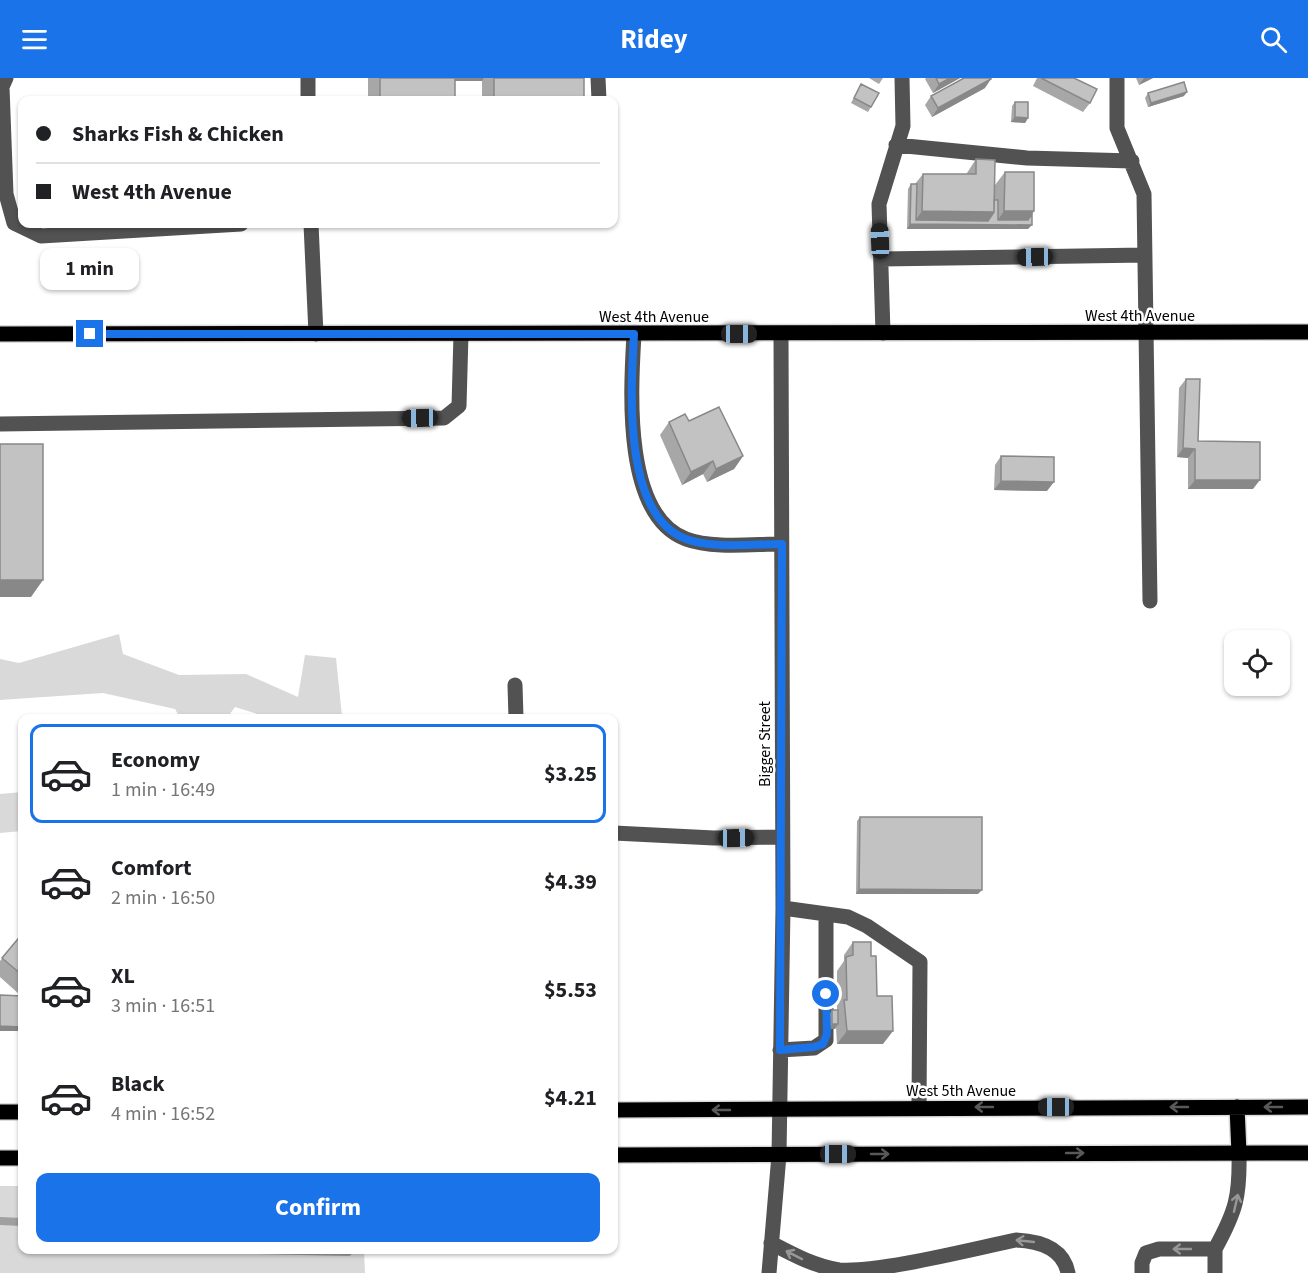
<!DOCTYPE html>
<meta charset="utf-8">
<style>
body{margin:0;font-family:"Source Sans 3",sans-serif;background:#f6f6f6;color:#202124;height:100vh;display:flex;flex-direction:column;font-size:22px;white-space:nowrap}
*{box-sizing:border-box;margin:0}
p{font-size:20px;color:#757577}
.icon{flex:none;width:33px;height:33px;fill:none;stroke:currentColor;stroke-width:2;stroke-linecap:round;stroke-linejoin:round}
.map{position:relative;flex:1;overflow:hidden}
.drawer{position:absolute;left:18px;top:636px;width:600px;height:540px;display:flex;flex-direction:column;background:#fff;border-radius:12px;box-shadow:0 2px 4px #0004}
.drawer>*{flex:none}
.top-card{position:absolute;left:18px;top:18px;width:600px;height:132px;border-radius:12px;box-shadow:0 2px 4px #0004;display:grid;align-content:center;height:132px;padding:0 18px;background:#fff}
.controls{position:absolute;left:1224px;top:552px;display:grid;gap:12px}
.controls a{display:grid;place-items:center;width:66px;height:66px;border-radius:12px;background:#fff;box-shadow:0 2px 4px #0004;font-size:30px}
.end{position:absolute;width:27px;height:27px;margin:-14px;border:8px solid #1a73e8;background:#fff;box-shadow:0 0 0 3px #fff}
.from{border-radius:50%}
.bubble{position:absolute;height:42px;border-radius:12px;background:#fff;box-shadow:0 2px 4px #0004;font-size:20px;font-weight:700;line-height:42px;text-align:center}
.car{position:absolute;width:18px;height:36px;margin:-18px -9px;border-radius:8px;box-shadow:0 0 4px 2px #0007;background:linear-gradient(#222 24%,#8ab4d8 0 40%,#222 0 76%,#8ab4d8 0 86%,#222 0)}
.top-card b{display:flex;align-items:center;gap:21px;height:57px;font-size:22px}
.top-card b+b{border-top:2px solid #e0e0e0}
.top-card i{width:15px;height:15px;background:#202124}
ul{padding:10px 0 0;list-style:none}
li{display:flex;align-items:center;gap:18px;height:99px;margin:0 12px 9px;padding:0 6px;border:3px solid transparent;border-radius:12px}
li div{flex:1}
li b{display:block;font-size:22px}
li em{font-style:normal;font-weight:700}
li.on{border-color:#1a73e8}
li>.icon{width:54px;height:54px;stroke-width:1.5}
.primary-button{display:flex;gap:12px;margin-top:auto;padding:12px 18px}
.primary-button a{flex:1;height:69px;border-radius:12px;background:#1a73e8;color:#fff;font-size:24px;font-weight:700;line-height:69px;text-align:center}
header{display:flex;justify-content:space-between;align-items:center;height:78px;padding:0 18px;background:#1a73e8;color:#fff;font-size:27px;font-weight:700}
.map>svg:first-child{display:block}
.green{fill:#d9d9d9}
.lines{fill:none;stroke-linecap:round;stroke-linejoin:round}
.stream{stroke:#a0a0a0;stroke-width:8}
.major-casing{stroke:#dbdbdb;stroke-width:18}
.minor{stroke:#525252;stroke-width:15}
.major{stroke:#000;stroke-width:15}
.wall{fill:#a7a7a7}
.shaded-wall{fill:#888}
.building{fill:#c2c2c2;stroke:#888;stroke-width:1.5}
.oneway{stroke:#595959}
.oneway2{stroke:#979797}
.route{stroke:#1a73e8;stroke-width:8}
.labels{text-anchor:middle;stroke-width:5;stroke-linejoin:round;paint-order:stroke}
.street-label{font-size:16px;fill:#000;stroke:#fff}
</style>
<header><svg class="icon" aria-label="menu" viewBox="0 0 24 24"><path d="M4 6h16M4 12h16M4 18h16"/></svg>Ridey<svg class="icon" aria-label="search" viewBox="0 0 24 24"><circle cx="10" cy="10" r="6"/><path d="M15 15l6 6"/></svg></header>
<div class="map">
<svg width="1308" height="1195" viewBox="0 0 1308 1195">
<rect width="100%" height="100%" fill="#fff"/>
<!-- green -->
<path class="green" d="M119,556L123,576L179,597L246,596L298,619L305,577L336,580L342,638L270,640L235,629L227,640H180L175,631L103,615L0,622V581L19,585Z
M22,714V753L0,755V716Z
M0,1108H22V1172H364L365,1195H0Z"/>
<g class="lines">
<!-- stream -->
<path class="stream" d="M0,1143L22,1144
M257,1172L348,1174"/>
<!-- major casing -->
<g class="major-casing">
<path id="major" d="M0,256L1308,254
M1237,1029L1239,1075
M614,1032L1308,1029
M0,1034H22
M614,1077L1308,1075
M0,1080H22"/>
</g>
<!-- minor -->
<path class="minor" d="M6,0L2,9L6,116L14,145L41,158L241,146
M308,0V22
M598,0L599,22
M1117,0V50L1144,116L1150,523
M896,67L1027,80L1132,83
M311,146L316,256
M881,181L1145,177
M883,255L879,126L903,48L902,0
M634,256C631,310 622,437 686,461C712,471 754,466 781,466
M0,346L444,340L459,328L461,256
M515,607L516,640
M614,755L714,760L782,759
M783,830L848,839L867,848L920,884L919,1030
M780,972L814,970L826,962V836
M771,1165C794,1177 814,1188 839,1192C879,1195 973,1171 1016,1162C1038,1163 1063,1169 1068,1195
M1215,1171C1236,1133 1240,1118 1239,1075
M769,1195L779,1077L783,830L781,256
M1142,1195V1185L1146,1175L1159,1171H1215V1195"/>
<!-- major -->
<use href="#major" class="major"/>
</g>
<!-- wall -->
<path class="wall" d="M368,0H584V22H482V3H455V22H368Z
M869,0H883L879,6Z
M926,0H960L933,15L925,1Z
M1037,0H1074L1090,25L1083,34L1033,8Z
M1136,0H1153L1139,7Z
M861,6L871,29L868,34L851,25Z
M985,10L932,39L925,27L931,18Z
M1148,15L1184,18L1148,29L1145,20Z
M1015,24L1028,40L1025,45L1011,44L1012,28Z
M976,81L994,122L995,107L1005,94L1032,136L1028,151H907L908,111L911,106H915L923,96H967V95Z
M1186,301L1198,363L1253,411H1188V380L1177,379L1179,310Z
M689,343L743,378L734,391L707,404L703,396L682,407L660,357L669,344Z
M1001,378L1047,413L994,412L995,387Z
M860,739L978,816H856L857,743Z
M22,856V911L19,916L0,899V883Z
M853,864L871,878L883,966H837L836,949L835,951H829V937L832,932H837V893L844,883V877Z"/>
<!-- shaded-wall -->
<path class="shaded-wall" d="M445,0H484L482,3H443Z
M950,0H960L933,15L939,6Z
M1144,0H1153L1139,7Z
M991,1L985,10L932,39L938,30Z
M1187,14L1184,18L1148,29L1151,25Z
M1015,39L1028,40L1025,45L1011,44Z
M922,133L994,134L995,146L1004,133H1034L1025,147H1032L1028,151H907L910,146H913Z
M1183,370L1195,371L1188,380L1177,379Z
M743,378L734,391L707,404L716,391Z
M713,383L703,396L682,407L691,394Z
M1195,402H1260L1253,411H1188Z
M1001,403L1054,404L1047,413L994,412Z
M0,502H43L31,519H0Z
M859,811L982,812L978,816H856Z
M832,946H838L835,951H829Z
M0,948L21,949L18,953H0Z
M847,953H893L883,966H837Z"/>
<!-- building -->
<path class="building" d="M380,0H455V22H380Z
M494,0H584V22H494Z
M936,0H950L939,6Z
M964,0H991V1L938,30L931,18Z
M1041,0H1074L1097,11L1090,25Z
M1184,4L1187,14L1151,25L1148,15Z
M861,6L879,15L871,29L854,20Z
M1015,24H1028V40L1015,39Z
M976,81L995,82L994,134L922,133L923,96H976Z
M1005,94H1034V133H1004Z
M911,106H917L916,142L988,143L994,134V122H998V142H1028L1032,136V147L910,146Z
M1186,301H1200L1198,363L1260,364V402H1195V371L1183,370Z
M719,329L743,378L716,391L713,383L691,394L669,344L685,336L689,343Z
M0,366H43V502H0Z
M1001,378L1054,379V404L1001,403Z
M860,739H982V812L859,811Z
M22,856V897L2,880Z
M853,864H871V878H876L877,918H892L893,953H847L844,922H847L846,879L853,877Z
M0,917L22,918L21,949L0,948Z
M832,932H838V946H832Z"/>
<!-- one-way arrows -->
<defs><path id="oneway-shaft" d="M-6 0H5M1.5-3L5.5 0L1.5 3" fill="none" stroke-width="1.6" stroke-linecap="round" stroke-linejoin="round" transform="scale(1.5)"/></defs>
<g class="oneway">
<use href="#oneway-shaft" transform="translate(984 1029) rotate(180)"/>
<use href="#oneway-shaft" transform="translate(1179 1029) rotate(180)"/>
<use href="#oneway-shaft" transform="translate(1273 1029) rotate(180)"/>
<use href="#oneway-shaft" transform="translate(721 1032) rotate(180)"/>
<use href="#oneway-shaft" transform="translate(1075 1075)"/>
<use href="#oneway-shaft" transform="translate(880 1076)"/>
</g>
<g class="oneway2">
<use href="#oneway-shaft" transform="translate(1236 1125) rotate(-77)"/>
<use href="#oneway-shaft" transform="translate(1025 1163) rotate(-174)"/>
<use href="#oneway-shaft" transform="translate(1182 1171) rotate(180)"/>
<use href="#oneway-shaft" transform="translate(794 1177) rotate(-153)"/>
</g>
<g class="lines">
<!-- route -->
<path class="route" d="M90,256H634C631,310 622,437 686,461C712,471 754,466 782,466L780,972L814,969L823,966L827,956L826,916"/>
</g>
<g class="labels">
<!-- street labels -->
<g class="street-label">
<text x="1140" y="243">West 4th Avenue</text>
<text x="654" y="244">West 4th Avenue</text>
<text transform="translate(764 666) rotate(-90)" y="6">Bigger Street</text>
<text x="961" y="1018">West 5th Avenue</text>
</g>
</g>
</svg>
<div class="controls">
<a><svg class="icon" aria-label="locate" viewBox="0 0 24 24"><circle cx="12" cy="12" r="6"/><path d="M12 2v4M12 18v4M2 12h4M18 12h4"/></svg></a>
</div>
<i class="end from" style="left:826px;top:916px"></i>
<i class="end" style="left:90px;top:256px"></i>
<div class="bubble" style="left:40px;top:170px;width:99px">1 min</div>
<i class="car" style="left:880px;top:163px;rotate:358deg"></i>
<i class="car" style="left:1035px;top:179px;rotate:269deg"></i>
<i class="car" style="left:739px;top:256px;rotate:90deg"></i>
<i class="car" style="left:420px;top:340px;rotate:269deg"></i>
<i class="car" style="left:736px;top:760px;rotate:89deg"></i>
<i class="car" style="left:1056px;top:1029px;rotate:270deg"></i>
<i class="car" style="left:838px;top:1076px;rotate:90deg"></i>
<div class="top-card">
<b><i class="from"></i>Sharks Fish &amp; Chicken</b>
<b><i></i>West 4th Avenue</b>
</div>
<section class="drawer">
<ul>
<li class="on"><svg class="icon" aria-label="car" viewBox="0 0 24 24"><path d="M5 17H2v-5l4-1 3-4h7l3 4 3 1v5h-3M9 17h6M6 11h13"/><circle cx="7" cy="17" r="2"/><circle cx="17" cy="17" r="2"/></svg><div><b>Economy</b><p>1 min · 16:49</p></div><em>$3.25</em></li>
<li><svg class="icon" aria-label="car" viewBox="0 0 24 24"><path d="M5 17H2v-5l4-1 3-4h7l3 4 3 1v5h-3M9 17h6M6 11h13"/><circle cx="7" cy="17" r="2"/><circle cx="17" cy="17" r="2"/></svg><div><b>Comfort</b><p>2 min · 16:50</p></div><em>$4.39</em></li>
<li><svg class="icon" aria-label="car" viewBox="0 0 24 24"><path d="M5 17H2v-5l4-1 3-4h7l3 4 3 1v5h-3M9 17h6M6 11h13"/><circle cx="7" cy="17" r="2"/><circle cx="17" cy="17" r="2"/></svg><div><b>XL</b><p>3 min · 16:51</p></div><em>$5.53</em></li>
<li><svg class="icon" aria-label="car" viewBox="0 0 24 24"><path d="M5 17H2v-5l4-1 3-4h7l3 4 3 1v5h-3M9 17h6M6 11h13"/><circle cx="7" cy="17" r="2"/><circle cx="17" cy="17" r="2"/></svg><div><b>Black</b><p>4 min · 16:52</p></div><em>$4.21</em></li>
</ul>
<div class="primary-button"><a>Confirm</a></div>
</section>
</div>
